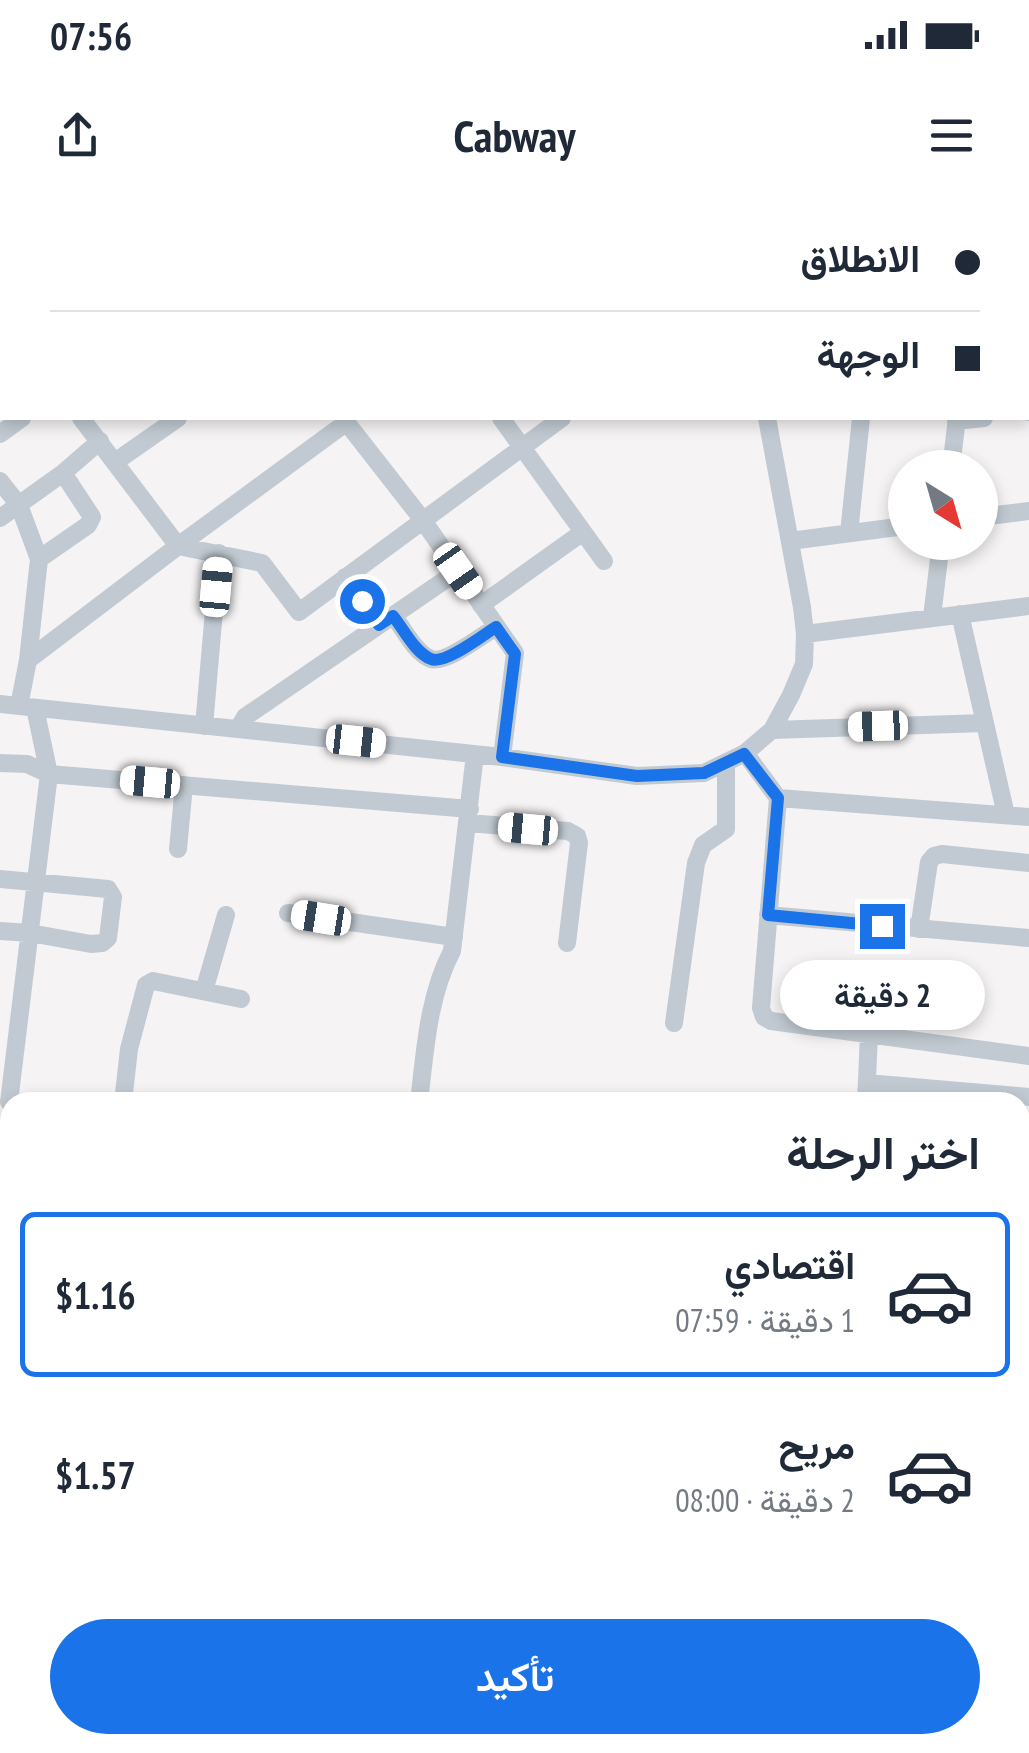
<!DOCTYPE html>
<html lang="ar">
<meta charset="utf-8">
<style>
body{margin:0;font-family:"PT Sans Narrow",Vazirmatn,sans-serif;background:#f2f2f3;color:#1f2937;direction:rtl;height:100vh;display:flex;flex-direction:column;font-size:38px;white-space:nowrap}
*{box-sizing:border-box;margin:0}
p{font-size:32px;color:#747a83}
.icon{flex:none;width:55px;height:55px;fill:none;stroke:currentColor;stroke-width:2;stroke-linecap:round;stroke-linejoin:round}
.map{position:relative;flex:1;overflow:hidden;direction:ltr}
.drawer{position:absolute;left:0px;top:892px;width:1030px;height:662px;display:flex;flex-direction:column;background:#fff;border-radius:30px 30px 0 0;box-shadow:0 5px 15px #0003;direction:rtl}
.drawer>*{flex:none}
.banner{position:absolute;left:0px;top:0px;width:1030px;height:220px;box-shadow:0 5px 15px #0003;direction:rtl;display:grid;align-content:center;height:220px;padding:0 50px;background:#fff}
.needle{width:65px;rotate:143deg}
.buttons{position:absolute;left:888px;top:250px;display:grid;gap:20px}
.buttons a{display:grid;place-items:center;width:110px;height:110px;border-radius:50%;background:#fff;box-shadow:0 5px 15px #0003;font-size:50px}
.end{position:absolute;width:45px;height:45px;margin:-22px;border:12px solid #1a73e8;background:#fff;box-shadow:0 0 0 5px #fff}
.from{border-radius:50%}
.bubble{position:absolute;height:70px;border-radius:35px;background:#fff;box-shadow:0 5px 15px #0003;font-size:32px;font-weight:600;line-height:70px;text-align:center;direction:rtl}
.car{position:absolute;width:30px;height:60px;margin:-30px -15px;border-radius:12px;box-shadow:0 0 8px 2px #0007;background:linear-gradient(#fff 24%,#345 0 40%,#fff 0 76%,#345 0 86%,#fff 0)}
.banner b{display:flex;align-items:center;gap:35px;height:95px;font-size:38px}
.banner b+b{border-top:2px solid #e0e1e3}
.banner i{width:25px;height:25px;background:#1f2937}
ul{padding:0;list-style:none}
li{display:flex;align-items:center;gap:30px;height:165px;margin:0 20px 15px;padding:0 30px;border:5px solid transparent;border-radius:15px}
li div{flex:1}
li b{display:block;font-size:38px}
li em{font-style:normal;font-weight:600}
li.active{border-color:#1a73e8}
li>.icon{width:90px;height:90px;stroke-width:1.5}
h2{padding:0 50px;font-size:45px;line-height:120px}
.cta{display:flex;gap:20px;margin-top:auto;padding:20px 50px}
.cta a{flex:1;height:115px;border-radius:60px;background:#1a73e8;color:#fff;font-size:40px;font-weight:600;line-height:115px;text-align:center}
.status{display:flex;justify-content:space-between;align-items:center;height:70px;padding:0 50px;background:#fff;direction:ltr}
.status svg{height:28px;fill:currentColor}
header{display:flex;justify-content:space-between;align-items:center;height:130px;padding:0 50px;background:#fff;font-size:45px;font-weight:600}
.map>svg:first-child{display:block}
.lines{fill:none;stroke-linecap:round;stroke-linejoin:round}
.minor{stroke:#c1cad2;stroke-width:18}
.route{stroke:#1a73e8;stroke-width:12}
</style>
<div class="status"><b>07:56</b><svg viewBox="0 0 49 12"><path d="M0 12V9h3v3zM5 12V6h3v6zM10 12V3h3v9zM15 12V0h3v12zM26 1h20v11H26zM47 4h2v5h-2z"/></svg></div>
<header><svg class="icon" aria-label="menu" viewBox="0 0 24 24"><path d="M4 6h16M4 12h16M4 18h16"/></svg>Cabway<svg class="icon" aria-label="share" viewBox="0 0 24 24"><path d="M12 15V3M7 8l5-5 5 5M5 13v7h14v-7"/></svg></header>
<div class="map">
<svg width="1029" height="1553" viewBox="0 0 1029 1553">
<rect width="100%" height="100%" fill="#f5f3f3"/>
<g class="lines">
<!-- minor -->
<path class="minor" d="M81,0V2
M371,0V2
M523,0L524,2
M727,0L728,2
M252,2V0
M322,2L324,0
M593,2L597,0
M777,2V0
M882,2V0
M982,2L983,0
M0,69H2
M0,185H2
M1028,212H1029
M81,218L178,346L262,363L299,412L562,218
M343,218L422,319L515,453L502,557
M501,218L604,361
M956,221L984,218
M0,234L22,218
M115,262L178,218
M951,268L957,218
M0,281L19,305L39,359L28,460L19,506
M980,317L1029,311
M0,318L63,273L100,241
M849,333L861,218
M790,341L905,326
M39,359L88,325L92,317L63,273
M345,377L379,425
M481,405L583,332
M960,414L1006,615
M393,415C403,428 415,453 431,459C445,464 483,435 496,427
M932,417L941,342
M805,434L1029,406
M28,460L178,346L347,222
M0,504L502,557L637,576L704,573L745,553L772,530L791,495L804,464L805,434L802,407L767,218
M204,526L219,353
M238,529L245,517L458,371
M772,530L985,523
M745,553L778,598L1029,617
M0,563L27,564L49,574L470,609
M778,598L761,808L764,817L771,821L1029,856
M468,623L568,631L577,636L579,643L567,743
M178,649L184,585
M0,679L108,689L113,697L108,738L102,743L91,744L30,733L0,731
M288,713L454,737
M768,715L1029,738
M919,729L929,662L934,656L942,654L1029,663
M204,791L226,715
M674,823L696,663L703,645L726,629V562
M867,883L1029,897
M9,902L49,574L35,508
M123,902L129,849L146,785L153,781L241,799
M419,902C425,852 428,796 452,751L475,554
M866,902L869,834
M1020,993L1029,994
M0,1037H2
M1020,1157H1029
M7,1298L10,1275
M0,1387L10,1388
M0,1444L10,1445
M1020,1461L1029,1462
M894,1545V1553
M0,1546L78,1553
M153,1553L154,1545
M217,1553L218,1545
M318,1553L319,1545
M443,1553L444,1545
M521,1553L522,1545
M625,1553L626,1545
M713,1553L714,1545
M795,1553L796,1545
M957,1553V1545"/>
</g>
<g class="lines">
<!-- route -->
<path class="route" d="M362,401L379,425L393,416C403,428 415,453 431,459C445,465 483,435 496,427L515,454L502,557L637,576L704,573L744,554L778,598L768,715L882,726"/>
</g>
</svg>
<div class="buttons">
<a><svg class="needle" viewBox="-14 -14 28 28"><path d="M0-13l5 13h-10z" fill="#e53935"/><path d="M0 13l5-13h-10z" fill="#747a83"/></svg></a>
</div>
<i class="end from" style="left:362px;top:401px"></i>
<i class="end" style="left:882px;top:726px"></i>
<div class="bubble" style="left:780px;top:760px;width:205px">2 دقيقة</div>
<i class="car" style="left:458px;top:371px;rotate:145deg"></i>
<i class="car" style="left:216px;top:387px;rotate:5deg"></i>
<i class="car" style="left:878px;top:526px;rotate:268deg"></i>
<i class="car" style="left:356px;top:541px;rotate:96deg"></i>
<i class="car" style="left:150px;top:582px;rotate:275deg"></i>
<i class="car" style="left:528px;top:629px;rotate:275deg"></i>
<i class="car" style="left:321px;top:718px;rotate:279deg"></i>
<div class="banner">
<b><i class="from"></i>الانطلاق</b>
<b><i></i>الوجهة</b>
</div>
<section class="drawer">
<h2>اختر الرحلة</h2>
<ul>
<li class="active"><svg class="icon" aria-label="car" viewBox="0 0 24 24"><path d="M5 17H2v-5l4-1 3-4h7l3 4 3 1v5h-3M9 17h6M6 11h13"/><circle cx="7" cy="17" r="2"/><circle cx="17" cy="17" r="2"/></svg><div><b>اقتصادي</b><p>1 دقيقة · 07:59</p></div><em>$1.16</em></li>
<li><svg class="icon" aria-label="car" viewBox="0 0 24 24"><path d="M5 17H2v-5l4-1 3-4h7l3 4 3 1v5h-3M9 17h6M6 11h13"/><circle cx="7" cy="17" r="2"/><circle cx="17" cy="17" r="2"/></svg><div><b>مريح</b><p>2 دقيقة · 08:00</p></div><em>$1.57</em></li>
</ul>
<div class="cta"><a>تأكيد</a></div>
</section>
</div>
